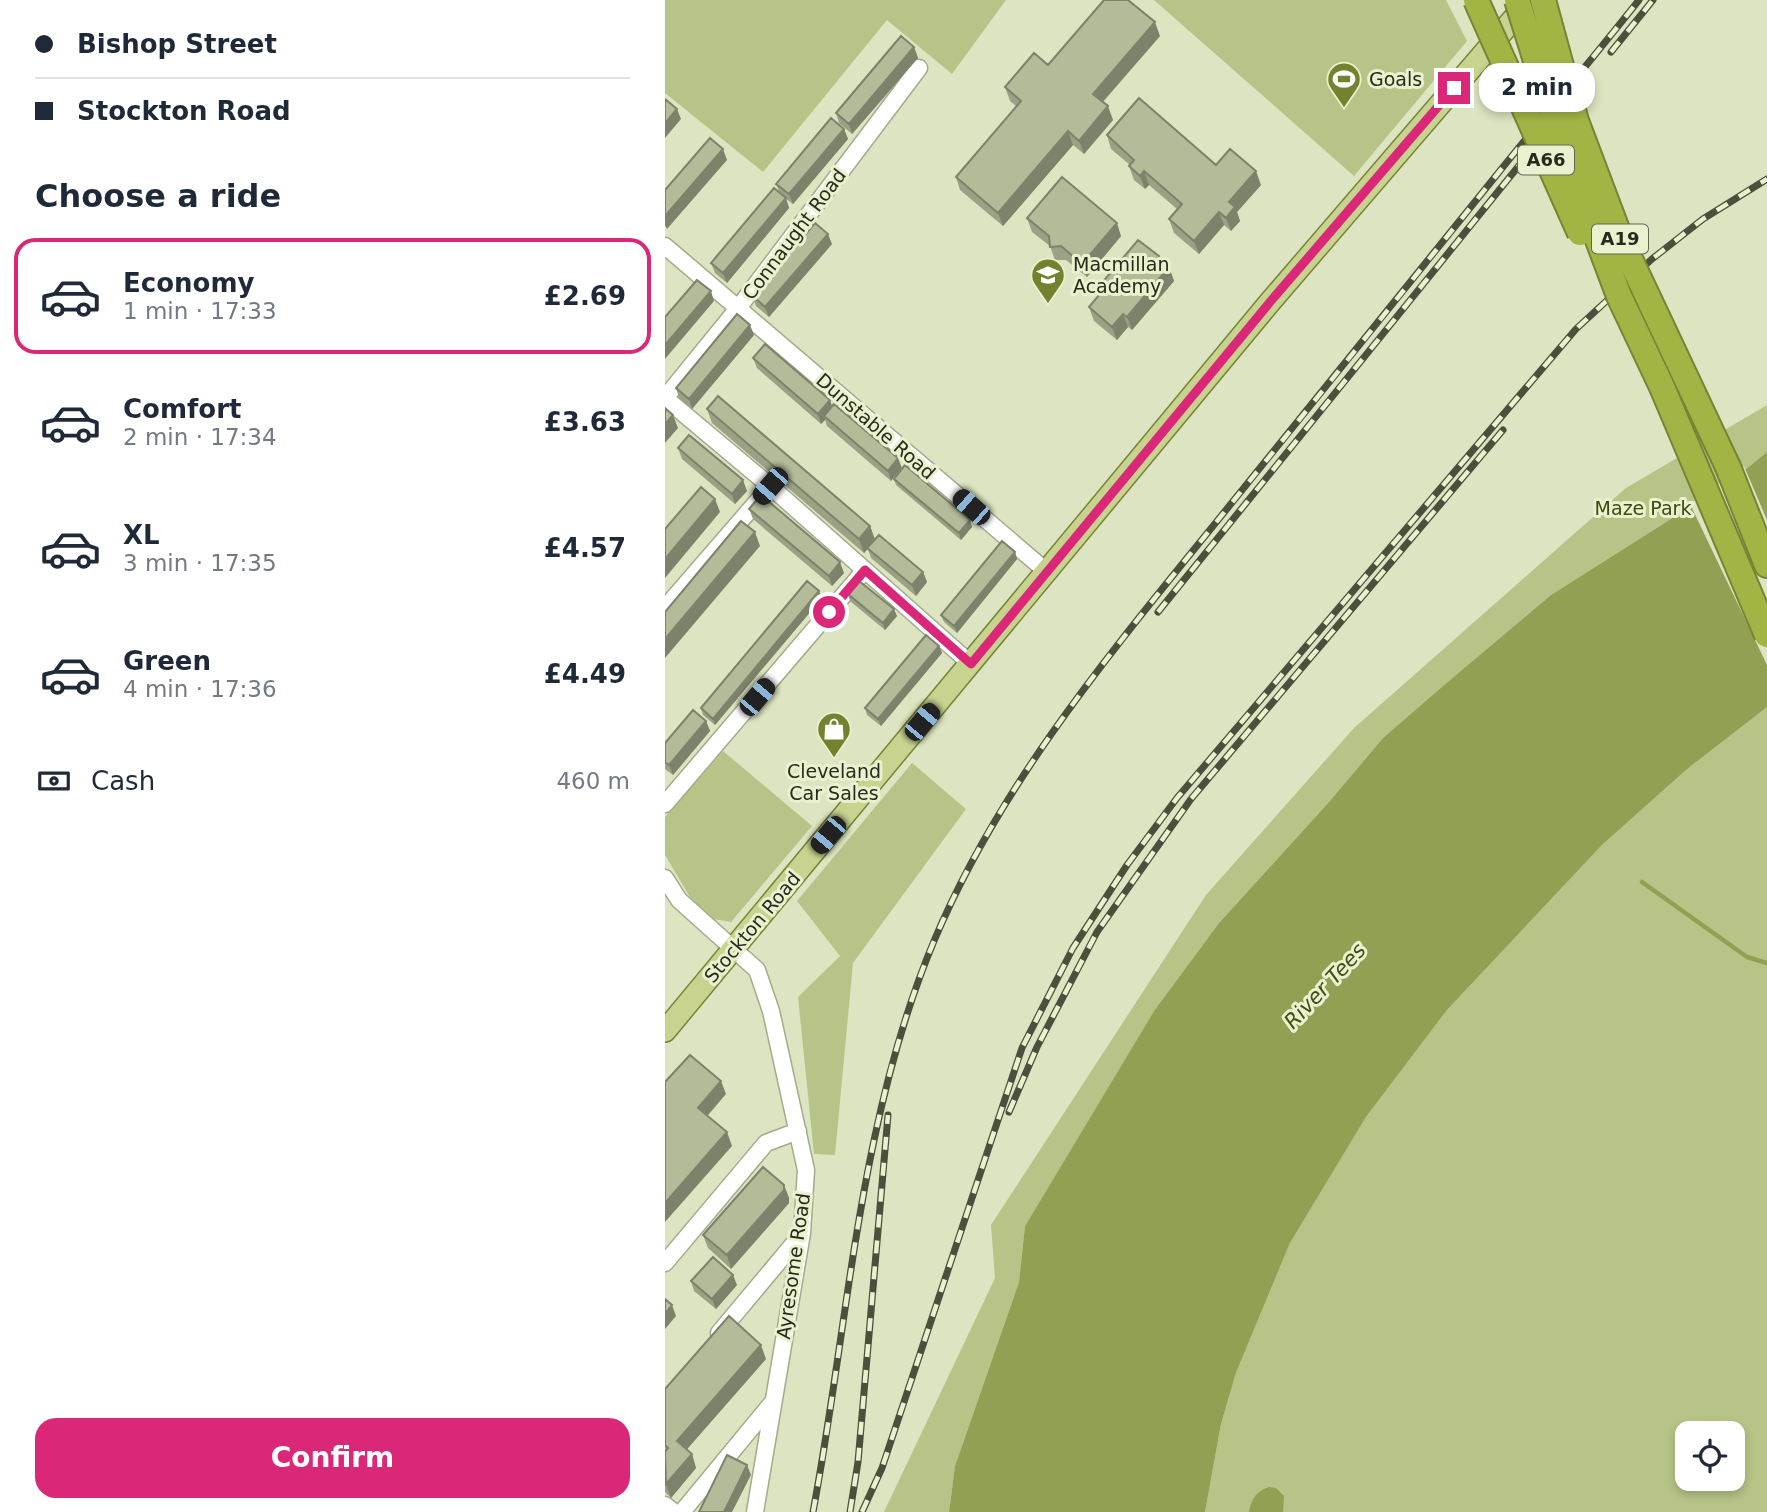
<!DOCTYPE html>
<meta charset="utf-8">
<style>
body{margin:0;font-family:"DejaVu Sans",sans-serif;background:#f2f2f3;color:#1f2937;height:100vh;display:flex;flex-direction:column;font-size:26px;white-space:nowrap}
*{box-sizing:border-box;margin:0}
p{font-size:23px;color:#747a83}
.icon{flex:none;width:38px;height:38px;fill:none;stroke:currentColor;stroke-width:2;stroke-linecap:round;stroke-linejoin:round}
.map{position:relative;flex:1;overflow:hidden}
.drawer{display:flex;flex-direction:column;background:#fff;width:665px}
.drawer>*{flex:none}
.guide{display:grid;align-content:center;height:154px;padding:0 35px;background:#fff}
.fabs{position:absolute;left:1010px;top:1421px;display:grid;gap:14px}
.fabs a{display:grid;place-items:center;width:70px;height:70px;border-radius:14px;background:#fff;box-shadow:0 4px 10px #0003;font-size:35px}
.end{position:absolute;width:32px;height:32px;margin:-16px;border:9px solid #db2777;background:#fff;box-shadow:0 0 0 4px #fff}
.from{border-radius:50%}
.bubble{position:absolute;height:49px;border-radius:21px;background:#fff;box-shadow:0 4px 10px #0003;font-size:23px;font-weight:700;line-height:49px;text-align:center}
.car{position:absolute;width:21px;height:42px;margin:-21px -10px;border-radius:9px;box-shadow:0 0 5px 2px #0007;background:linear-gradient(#222 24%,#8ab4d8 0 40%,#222 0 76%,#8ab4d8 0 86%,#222 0)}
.guide b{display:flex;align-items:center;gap:24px;height:66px;font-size:26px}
.guide b+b{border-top:2px solid #e0e1e3}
.guide i{width:18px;height:18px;background:#1f2937}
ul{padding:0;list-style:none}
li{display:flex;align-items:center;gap:21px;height:116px;margin:0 14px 10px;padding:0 21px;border:4px solid transparent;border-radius:21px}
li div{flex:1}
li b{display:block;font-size:26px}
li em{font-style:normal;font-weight:700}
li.active{border-color:#db2777}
li>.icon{width:63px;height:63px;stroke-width:1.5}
h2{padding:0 35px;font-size:32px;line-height:84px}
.pay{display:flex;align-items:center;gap:18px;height:77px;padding:0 35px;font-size:26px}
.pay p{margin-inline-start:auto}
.action{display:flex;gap:14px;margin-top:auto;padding:14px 35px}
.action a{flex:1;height:80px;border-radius:21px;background:#db2777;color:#fff;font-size:28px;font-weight:700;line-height:80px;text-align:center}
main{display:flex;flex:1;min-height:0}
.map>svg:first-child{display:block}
.green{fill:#b7c487;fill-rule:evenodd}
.water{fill:#91a053}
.pier{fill:#dce4c1}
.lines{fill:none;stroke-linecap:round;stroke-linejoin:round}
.stream{stroke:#91a053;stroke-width:4.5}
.minor-casing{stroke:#a4ab8a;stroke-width:19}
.major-casing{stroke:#778436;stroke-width:24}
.highway-casing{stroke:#778436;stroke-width:28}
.minor{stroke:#fff;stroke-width:16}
.major{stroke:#c7d38f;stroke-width:21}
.highway{stroke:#a2b544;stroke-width:24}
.rail-casing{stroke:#4b4f3c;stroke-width:7}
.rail{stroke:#e9f1ce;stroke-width:4.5;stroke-dasharray:13;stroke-linecap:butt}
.highway-bridge-casing{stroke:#778436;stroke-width:28;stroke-linecap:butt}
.highway-bridge{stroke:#a2b544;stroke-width:24}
.wall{fill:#9aa184}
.shaded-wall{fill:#7d836b}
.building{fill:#b3bb99;stroke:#7d836b;stroke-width:2}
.route{stroke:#db2777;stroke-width:9}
.labels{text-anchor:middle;stroke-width:6;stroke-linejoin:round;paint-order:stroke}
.shield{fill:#e9f1ce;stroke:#616651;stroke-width:2}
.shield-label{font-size:18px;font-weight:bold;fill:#272a1c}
.poi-label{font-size:19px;fill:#272a1c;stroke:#e9f1ce;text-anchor:start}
.street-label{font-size:19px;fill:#272a1c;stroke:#e9f1ce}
.park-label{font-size:19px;fill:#40490f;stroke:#e9f1ce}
.water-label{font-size:21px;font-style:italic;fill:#434c13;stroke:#e9f1ce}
</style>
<main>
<section class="drawer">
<div class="guide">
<b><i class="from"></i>Bishop Street</b>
<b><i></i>Stockton Road</b>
</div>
<h2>Choose a ride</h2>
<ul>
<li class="active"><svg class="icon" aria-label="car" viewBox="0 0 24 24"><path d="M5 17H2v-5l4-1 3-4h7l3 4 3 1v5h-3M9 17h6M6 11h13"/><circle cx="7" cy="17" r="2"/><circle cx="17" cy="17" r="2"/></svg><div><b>Economy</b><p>1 min · 17:33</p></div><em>£2.69</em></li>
<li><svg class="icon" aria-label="car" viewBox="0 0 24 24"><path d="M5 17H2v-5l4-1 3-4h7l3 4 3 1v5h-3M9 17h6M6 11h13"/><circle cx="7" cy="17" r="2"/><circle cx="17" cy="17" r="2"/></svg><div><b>Comfort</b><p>2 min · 17:34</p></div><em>£3.63</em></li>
<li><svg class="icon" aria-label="car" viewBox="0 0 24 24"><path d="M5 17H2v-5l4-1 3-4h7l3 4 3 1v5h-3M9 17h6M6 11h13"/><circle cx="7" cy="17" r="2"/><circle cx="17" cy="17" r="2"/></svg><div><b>XL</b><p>3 min · 17:35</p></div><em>£4.57</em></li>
<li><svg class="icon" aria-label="car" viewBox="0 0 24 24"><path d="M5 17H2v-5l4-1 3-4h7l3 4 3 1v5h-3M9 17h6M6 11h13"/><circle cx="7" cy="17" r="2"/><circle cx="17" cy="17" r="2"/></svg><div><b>Green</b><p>4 min · 17:36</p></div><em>£4.49</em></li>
</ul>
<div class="pay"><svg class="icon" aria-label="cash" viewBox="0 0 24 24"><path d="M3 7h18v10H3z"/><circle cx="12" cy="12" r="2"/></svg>Cash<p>460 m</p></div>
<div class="action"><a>Confirm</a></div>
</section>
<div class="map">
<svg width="1102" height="1512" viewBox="0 0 1102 1512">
<rect width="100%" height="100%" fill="#dce4c1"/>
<!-- green -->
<path class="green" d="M0,0H341L287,74L222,20L98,172L0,93Z
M489,0H781L802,41L689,176Z
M1102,405V452L1069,479L886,595L778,686L718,738L664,802L554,923L489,1011L360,1226L354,1282L290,1466L284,1512H219L330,1278L326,1225L541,895L689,728L961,488Z
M1102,707V1512H540L556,1424L571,1373L595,1315L625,1243L701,1117L782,1010L937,845L1021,770ZM1022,1433H1068V1479H1022Z
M58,751L147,826L66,922L37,917L0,855V817Z
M247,763L301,809L188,963L170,1155L149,1154L133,997L175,956L132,901Z"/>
<!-- water -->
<path class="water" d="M1102,452V707L1021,770L937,845L782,1010L701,1117L625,1243L595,1315L571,1373L556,1424L540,1512H284L290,1466L354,1282L360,1226L489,1011L554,923L664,802L718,738L778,686L886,595L1069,479Z
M604,1487L611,1488L619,1496L618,1512H584C587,1499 590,1492 604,1487Z"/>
<!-- pier -->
<path class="pier" d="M1079,466L1102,520V665L1025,504Z"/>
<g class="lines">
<!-- stream -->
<path class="stream" d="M977,882L1082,957L1102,963"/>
<!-- minor casing -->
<g class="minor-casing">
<path id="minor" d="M0,246L381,571
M0,398L74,307L254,68
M0,398L105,486L306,664
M0,608L97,496
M0,804L200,570
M0,878L14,900L92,970L106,1011L141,1170L137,1233L90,1512
M0,1263L101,1143L133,1131
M54,1333L136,1235
M0,1505L9,1512
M17,1512L107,1403"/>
</g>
<!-- major casing -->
<g class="major-casing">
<path id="major" d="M0,1031L605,302L863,2"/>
</g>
<!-- highway casing -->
<g class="highway-casing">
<path id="highway" d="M1063,467L1102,565"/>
</g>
<!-- minor -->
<use href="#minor" class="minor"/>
<!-- major -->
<use href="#major" class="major"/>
<!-- highway -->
<use href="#highway" class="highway"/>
<!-- rail casing -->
<g class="rail-casing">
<path id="rail" d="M946,52L988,0
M493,612L924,79
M344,1112L372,1047L432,932L526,799L838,430
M148,1512C184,1321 193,1122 269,941C337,779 452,645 561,510C652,398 743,285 834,172C880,115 928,58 974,0
M185,1512L193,1462L223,1115
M197,1512L217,1468L357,1048L408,948L462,865L512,798L911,329L987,259L1038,219L1102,179"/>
</g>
<!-- rail -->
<use href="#rail" class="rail"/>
<!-- highway-bridge casing -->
<g class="highway-bridge-casing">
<path id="highway-bridge" d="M811,0L915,233
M852,0L898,147L954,296L997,387L1102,635
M878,0L911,121L956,240L1063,467"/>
</g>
<!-- highway-bridge -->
<use href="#highway-bridge" class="highway-bridge"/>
</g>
<!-- wall -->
<path class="wall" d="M495,36L438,102L448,120L419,154L408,145L338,226L295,190L291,177L351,106L345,101L340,87L383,65Z
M249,47L253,58L187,134L174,123L171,113Z
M179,129L183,139L128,204L121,199L124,208L62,283L50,273L46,263L115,193L111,184Z
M442,135L551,165L596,185L572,212L575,221L566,231L559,225L534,254L509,233L504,219L512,209L484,185L480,189L469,180L464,166L465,165L446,149Z
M362,218L456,236L422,277L401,260H390L385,246L367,232Z
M167,244L104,317L91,306L88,296Z
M494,256L496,260L504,267L509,281L467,330L463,327L452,340L429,321L424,307L433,297L430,291Z
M89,335L27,409L14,398L11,388Z
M88,358L165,400L167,406L233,458L226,481L162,426L160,420L156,424L92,368Z
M42,409L205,526L210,539L258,572L262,582L251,596L206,558L203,549L199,553L47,423Z
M13,448L82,491L70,504L17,459Z
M229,479L307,527L296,540L231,485Z
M84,509L179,573L167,586L88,519Z
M350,552L352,559L292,633L279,622L276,615Z
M183,594L232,616L220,630L185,601Z
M157,598L50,725L38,715L36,708Z
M274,646L277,653L216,726L202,715L200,708Z
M41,721L45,731L8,775L0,769V743Z
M119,1185L124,1198V1203L66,1269L43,1248L38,1235Z
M26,1281L72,1285L51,1309L29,1291Z
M101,1359L21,1450L27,1454L31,1468L6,1498L0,1492V1389Z"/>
<!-- shaded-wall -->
<path class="shaded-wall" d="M490,22L495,36L433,107L428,94Z
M249,47L253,58L187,134L184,124Z
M443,106L448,120L419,154L414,141Z
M12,109L16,119L0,138V123Z
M179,129L183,139L128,204L124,194Z
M403,131L408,145L338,226L333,213Z
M58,149L62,160L2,229L0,225V216Z
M479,171L484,185L480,189L475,176Z
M591,171L596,185L572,212L575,221L566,231L561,218L564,202Z
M121,198L124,208L62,283L58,273Z
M554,212L559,225L534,254L529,241Z
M452,223L456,236L422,277L417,264Z
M163,234L167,244L104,317L100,307Z
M504,267L509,281L467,330L462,317Z
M46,291L49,301L0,359V345Z
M458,314L463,327L452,340L447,327Z
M85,325L89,335L27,409L24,399Z
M165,400L168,410L159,416L160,420L156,424L153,414Z
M8,415L13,428L0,443V424Z
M233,458L237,468L226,481L223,471Z
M78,480L82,491L70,504L67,494Z
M50,499L55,512L0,578V559Z
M305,520L307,527L296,540L294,533Z
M205,526L210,540L199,553L194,539Z
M90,532L95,546L0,658V639Z
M350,552L352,559L292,633L289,626Z
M175,562L179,573L167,586L164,576Z
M258,572L262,582L251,596L247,585Z
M154,591L157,598L50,725L48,719Z
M229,609L232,616L220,630L218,623Z
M274,646L277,653L216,726L213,719Z
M41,721L45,731L8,775L4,765Z
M56,1081L61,1094L38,1121L33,1108Z
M62,1132L67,1146L0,1222V1203Z
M119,1185L124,1198V1203L66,1269L62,1255Z
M68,1275L72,1285L51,1309L47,1299Z
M7,1305L11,1316L0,1329V1314Z
M96,1345L101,1359L17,1455L12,1441Z
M27,1454L31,1468L6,1498L1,1484Z
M82,1465L86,1475L67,1512H59Z"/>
<!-- building -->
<path class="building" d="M439,0H463L490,22L428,94L443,106L414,141L403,131L333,213L291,177L356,101L340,87L369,53L383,65Z
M236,36L249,47L184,124L171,113Z
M474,98L551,165L565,149L591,171L564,202L570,207L561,218L554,212L529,241L504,219L517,204L479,171L475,176L464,166L469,160L442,135Z
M0,99L12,109L0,123Z
M166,118L179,129L124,194L111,184Z
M45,138L58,149L0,216V190Z
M397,177L452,223L417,264L396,246L385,247L384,236L362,218Z
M109,188L121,198L58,273L46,263Z
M150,223L163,234L100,307L88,296Z
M473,240L494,256L493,258L504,267L462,317L458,314L447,327L424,307L435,294L430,291Z
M32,280L46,291L0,345V317Z
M72,314L85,325L24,399L11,388Z
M100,344L165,400L153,414L88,358Z
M53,396L205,526L194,539L42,409Z
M169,404L233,458L223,471L159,416Z
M0,408L8,415L0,424Z
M24,435L78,480L67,494L13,448Z
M240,465L305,520L294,533L229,479Z
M36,487L50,499L0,559V529Z
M96,495L175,562L164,576L84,509Z
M76,521L90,532L0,639V612Z
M214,535L258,572L247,585L202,548Z
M337,541L350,552L289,626L276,615Z
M142,581L154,591L48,719L36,708Z
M194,581L229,609L218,623L183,594Z
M261,635L274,646L213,719L200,708Z
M28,710L41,721L4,765L0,762V743Z
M25,1055L56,1081L33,1108L62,1132L0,1203V1082Z
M98,1167L119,1185V1190L62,1255L38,1235Z
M48,1257L68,1275L47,1299L26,1281Z
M0,1299L7,1305L0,1314Z
M64,1316L96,1345L12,1441L27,1454L1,1484L0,1452L3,1448L0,1445V1389Z
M62,1455L82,1465L59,1512H34Z"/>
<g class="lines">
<!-- route -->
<path class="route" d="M164,612L200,570L306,664L605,302L789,88"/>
</g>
<!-- icons -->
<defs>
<g id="stadium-pin" transform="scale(1.75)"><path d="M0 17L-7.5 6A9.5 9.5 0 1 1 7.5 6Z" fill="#748230" stroke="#e9f1ce"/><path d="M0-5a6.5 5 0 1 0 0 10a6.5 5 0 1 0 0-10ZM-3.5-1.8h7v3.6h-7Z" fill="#fff"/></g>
<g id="school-pin" transform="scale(1.75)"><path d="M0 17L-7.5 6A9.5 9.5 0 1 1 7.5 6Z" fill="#748230" stroke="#e9f1ce"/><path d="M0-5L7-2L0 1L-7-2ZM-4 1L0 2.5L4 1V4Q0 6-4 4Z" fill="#fff"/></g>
<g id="shop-pin" transform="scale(1.75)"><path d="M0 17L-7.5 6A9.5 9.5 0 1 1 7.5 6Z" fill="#748230" stroke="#e9f1ce"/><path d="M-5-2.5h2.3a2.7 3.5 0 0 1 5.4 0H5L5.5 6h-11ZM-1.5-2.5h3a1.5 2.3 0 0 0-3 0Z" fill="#fff"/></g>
</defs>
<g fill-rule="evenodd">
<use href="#stadium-pin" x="679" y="79"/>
<use href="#school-pin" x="383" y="275"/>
<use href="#shop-pin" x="169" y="729"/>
</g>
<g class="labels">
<!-- shield labels -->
<g class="shield">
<rect x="853" y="145.5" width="56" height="29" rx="5"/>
<rect x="927" y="224.5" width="56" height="29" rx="5"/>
</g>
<g class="shield-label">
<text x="881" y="166">A66</text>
<text x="955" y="245">A19</text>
</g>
<!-- poi labels -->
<g class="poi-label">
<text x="704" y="86">Goals</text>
<text x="408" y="271">Macmillan<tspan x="408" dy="22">Academy</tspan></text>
<text x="169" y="778" text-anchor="middle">Cleveland<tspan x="169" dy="22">Car Sales</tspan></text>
</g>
<!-- street labels -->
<g class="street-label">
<text transform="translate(129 234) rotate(-53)" y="7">Connaught Road</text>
<text transform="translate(211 426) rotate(41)" y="7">Dunstable Road</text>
<text transform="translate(87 927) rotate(-50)" y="7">Stockton Road</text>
<text transform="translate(128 1266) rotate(-82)" y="7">Ayresome Road</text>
</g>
<!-- park labels -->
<g class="park-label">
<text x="978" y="515">Maze Park</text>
</g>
<!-- water labels -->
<g class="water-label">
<text transform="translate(660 986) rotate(-47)" y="7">River Tees</text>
</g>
</g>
</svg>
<div class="fabs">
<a><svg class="icon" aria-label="locate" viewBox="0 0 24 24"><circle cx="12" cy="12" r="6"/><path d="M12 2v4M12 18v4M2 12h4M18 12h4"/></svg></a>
</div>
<i class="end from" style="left:164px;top:612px"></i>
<i class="end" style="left:789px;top:88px"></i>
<div class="bubble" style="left:814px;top:63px;width:116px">2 min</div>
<i class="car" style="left:105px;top:486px;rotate:221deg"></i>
<i class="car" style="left:306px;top:507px;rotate:311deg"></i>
<i class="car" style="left:92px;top:697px;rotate:40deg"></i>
<i class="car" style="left:257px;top:722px;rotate:40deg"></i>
<i class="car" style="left:163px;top:835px;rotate:220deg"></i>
</div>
</main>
